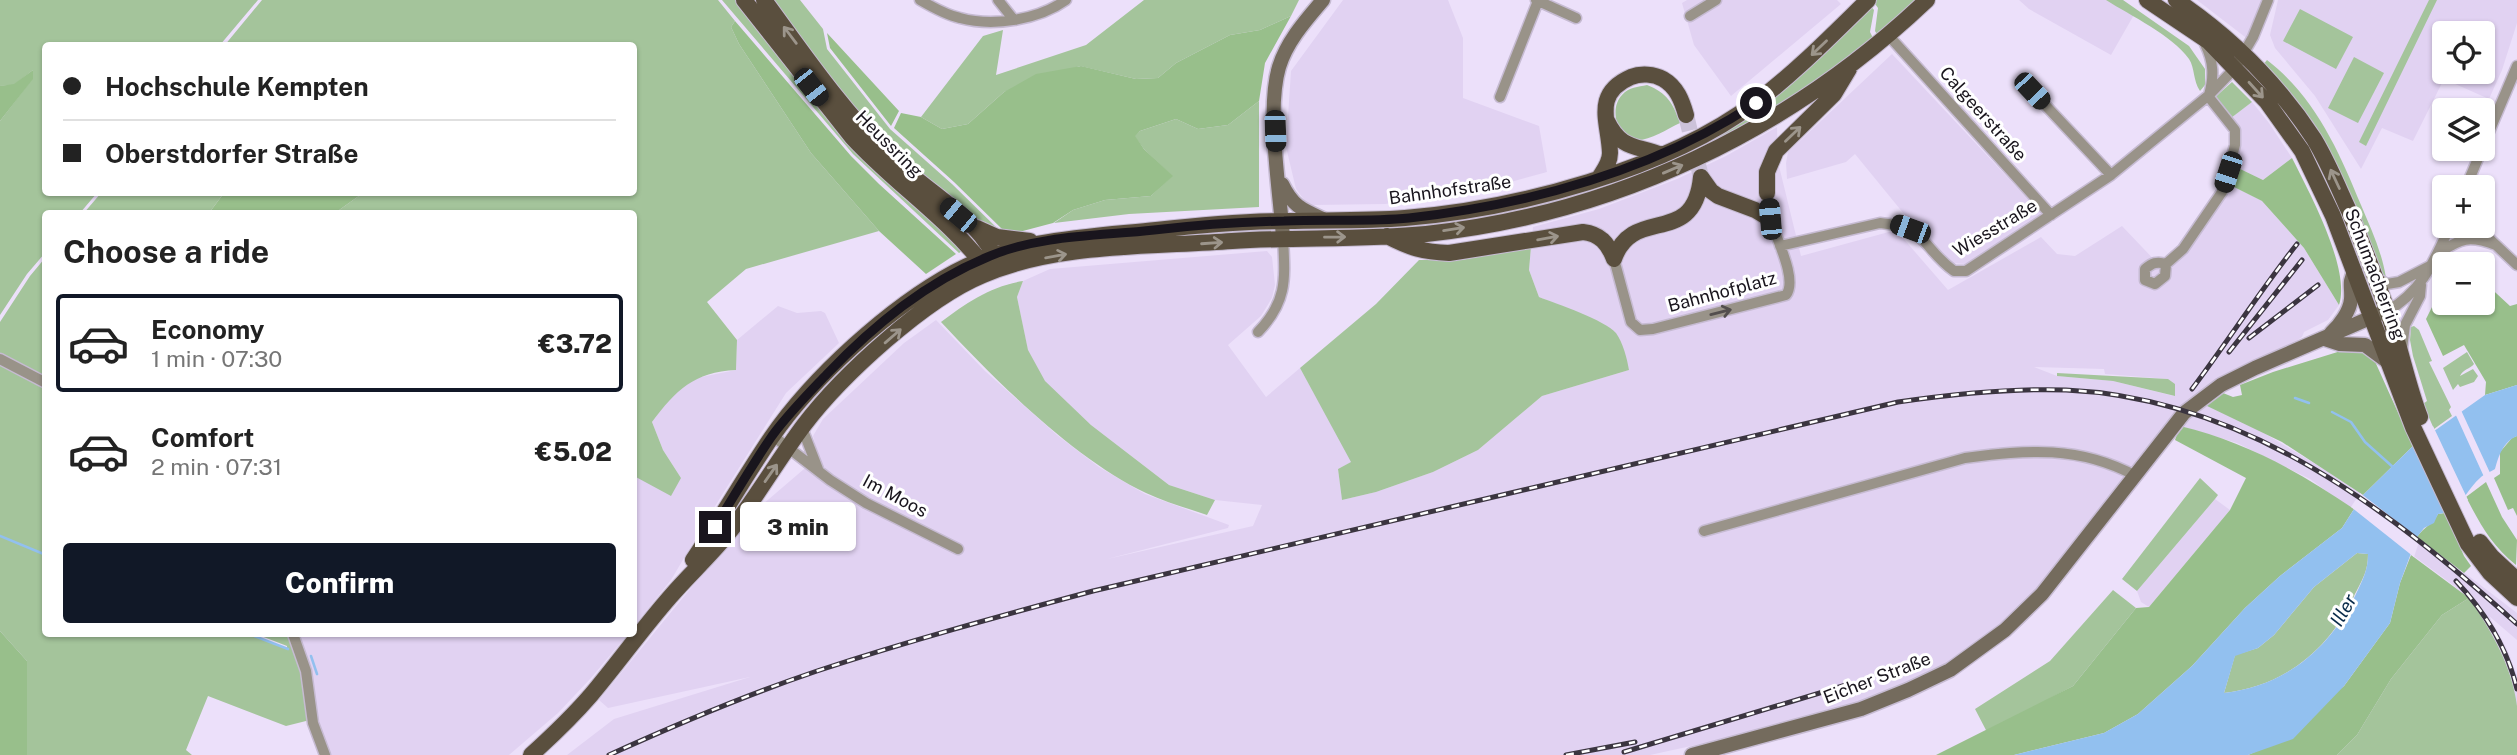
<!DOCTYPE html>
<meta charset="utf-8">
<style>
body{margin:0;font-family:"Public Sans",sans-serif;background:#f2f2f2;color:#222;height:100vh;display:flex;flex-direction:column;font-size:26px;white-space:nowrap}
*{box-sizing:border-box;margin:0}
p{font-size:23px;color:#767676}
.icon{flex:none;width:38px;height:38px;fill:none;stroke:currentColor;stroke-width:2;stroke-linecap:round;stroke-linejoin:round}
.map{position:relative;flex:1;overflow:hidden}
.sheet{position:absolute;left:42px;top:210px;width:595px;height:427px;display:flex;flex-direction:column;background:#fff;border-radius:7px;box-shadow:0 2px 5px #0004}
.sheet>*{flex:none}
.top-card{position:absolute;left:42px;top:42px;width:595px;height:154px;border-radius:7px;box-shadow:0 2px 5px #0004;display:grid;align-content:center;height:154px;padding:0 21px;background:#fff}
.tools{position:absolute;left:2432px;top:21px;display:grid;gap:14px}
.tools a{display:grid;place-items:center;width:63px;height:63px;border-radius:7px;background:#fff;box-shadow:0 2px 5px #0004;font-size:35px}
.end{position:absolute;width:32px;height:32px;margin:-16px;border:9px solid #19151d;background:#fff;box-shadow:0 0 0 4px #fff}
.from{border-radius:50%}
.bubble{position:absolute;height:49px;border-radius:7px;background:#fff;box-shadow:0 2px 5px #0004;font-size:23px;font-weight:800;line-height:49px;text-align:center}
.car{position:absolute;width:21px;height:42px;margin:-21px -10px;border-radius:9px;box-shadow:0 0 5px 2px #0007;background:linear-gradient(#222 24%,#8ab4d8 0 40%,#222 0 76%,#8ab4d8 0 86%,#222 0)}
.top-card b{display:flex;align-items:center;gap:24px;height:66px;font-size:26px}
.top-card b+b{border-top:2px solid #e0e0e0}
.top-card i{width:18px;height:18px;background:#222}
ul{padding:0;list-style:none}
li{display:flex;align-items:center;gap:21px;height:98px;margin:0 14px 10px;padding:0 7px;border:4px solid transparent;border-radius:7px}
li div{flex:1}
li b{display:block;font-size:26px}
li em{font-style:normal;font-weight:800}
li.current{border-color:#111827}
li>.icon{width:63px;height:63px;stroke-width:1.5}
h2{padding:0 21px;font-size:32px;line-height:84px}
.primary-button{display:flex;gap:14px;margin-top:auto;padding:14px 21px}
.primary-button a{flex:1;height:80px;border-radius:7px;background:#111827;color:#fff;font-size:28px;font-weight:800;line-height:80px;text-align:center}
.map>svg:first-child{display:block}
.built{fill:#e1d2f2;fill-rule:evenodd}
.green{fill:#a4c49b}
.forest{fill:#98bf8b}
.water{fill:#92c0ef;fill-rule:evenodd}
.pier{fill:#ece0fa}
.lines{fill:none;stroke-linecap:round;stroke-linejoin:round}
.stream{stroke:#92c0ef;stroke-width:2.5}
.primary-tunnel{stroke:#ccc2d9;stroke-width:16;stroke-dasharray:16 8;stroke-linecap:butt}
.street-casing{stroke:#c6bbd2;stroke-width:13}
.secondary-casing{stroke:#c6bbd2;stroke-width:17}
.primary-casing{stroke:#c6bbd2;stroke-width:18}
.street{stroke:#999389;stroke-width:10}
.secondary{stroke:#746b5d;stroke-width:14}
.primary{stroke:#5a4f3e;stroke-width:16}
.rail-casing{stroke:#3b3540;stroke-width:5}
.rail{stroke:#fff;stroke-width:2.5;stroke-dasharray:8;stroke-linecap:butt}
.oneway{stroke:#9c958b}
.oneway2{stroke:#534e4e}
.route{stroke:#19151d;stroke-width:9}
.labels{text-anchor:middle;stroke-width:6;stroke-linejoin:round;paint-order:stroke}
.street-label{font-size:18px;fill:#19151d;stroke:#fff}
.water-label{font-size:19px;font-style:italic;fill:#092b4a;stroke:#fff}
</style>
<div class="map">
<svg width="2517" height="755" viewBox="0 0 2517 755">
<rect width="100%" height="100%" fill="#ece0fa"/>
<!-- built -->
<path class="built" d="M1343,0H1448L1463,38V98L1539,126L1547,172L1467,194L1385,204L1313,205L1305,201L1296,189L1286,147L1291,71Z
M1687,0H1837L1841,4L1731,96L1694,45L1682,3Z
M2019,0H2112L2135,13L2111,55L2029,9Z
M2197,0H2264L2249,40Z
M2278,0H2517V23L2502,70L2489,99L2444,79L2413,141L2382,128L2361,169L2315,96L2275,48L2270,35ZM2445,33H2483V72H2445Z
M1892,54L2043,215L1965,264L1953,263L1904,214L1855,154L1846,162L1787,179L1786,163L1788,152Z
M2252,102L2269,123L2292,158L2263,180L2234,166L2231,118Z
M1777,127L1778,162L1801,256L1896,230L1948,290L2041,237L2057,254L2075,256L2122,226L2162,268H2170L2230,185L2262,201L2304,248L2339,305L2328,320L2304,332L2302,337L2289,346L2193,401L2217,409L2254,427L2319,466L2363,495L2517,613V640L2489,616L2508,651L2517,676V707L2506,666L2495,641L2469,598L2453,585L2310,479L2237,443L2180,426L2044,584L2017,611L1974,646L1944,666L1904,685L1858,703L1728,738L1650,755H567L614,719L750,677L608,708L599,700L708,567L762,505L818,457L813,436L823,419L904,343L936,320L985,371L1057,435L1099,467L1145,494L1229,525L1228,528L1107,559L1253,526L1262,505L1215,500L1169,485L1091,425L1044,381L1028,351L1017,297L1023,281L1050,269L1267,251L1272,257L1275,285L1272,298L1261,316L1228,345L1266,397L1300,368L1352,462L1338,469L1342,500L1376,492L1433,472L1478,450L1542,396L1629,370L1615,332L1586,316L1539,297L1529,270L1533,227L1599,209L1677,179L1726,156ZM2034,367L2104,369L2105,374L2168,379L2174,396L2113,381L2057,376Z
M778,306L797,313L821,311L825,313L839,343L786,393L707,519L671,580L634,626V476L681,478L663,450L652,422L671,396L696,378L736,370L737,340Z
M2215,499L2230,510L2149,607L2141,602L2137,591Z
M296,634H628L591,678L558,713L509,755H328L319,738Z"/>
<!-- green -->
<path class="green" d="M0,0H258L220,45L46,46V192L97,193L80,213L46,214L45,253L27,274L0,315V121L33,78V70L14,85L0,86Z
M262,0H718L735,21L731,27L739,44L811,153L879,231L746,269L707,302L737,340L736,370C694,372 676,390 652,422L663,450L681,478L671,496L634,476V214L335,213L363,193L634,192V46H224Z
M722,0H738L867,162L896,191L964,250L959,253L853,154Z
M769,0H800L823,29L827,49L890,129L952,184L999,230L975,222L894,153L860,119Z
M1144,0H1299L1291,16L1260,30L1230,35L1176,63L1158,78L1136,79L1080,66L1004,92L968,124L942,129L921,117L983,36L1003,30L996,75L1086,45Z
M1874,0H1916L1878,36L1875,31L1878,8L1873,1Z
M2106,0H2123L2189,46L2205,69V85L2200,91C2193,81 2195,68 2189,59C2172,35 2131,16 2106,0Z
M2429,0H2437L2366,146L2359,142Z
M1870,5L1874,10L1870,32L1874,40C1816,81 1758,124 1693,156C1637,184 1574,198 1514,215L1512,206L1600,182L1786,87L1814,63Z
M2300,9L2353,37L2336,69L2283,41Z
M2354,57L2384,73L2358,123L2328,108Z
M2267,60C2315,97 2339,151 2361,205C2371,229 2382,252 2386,278H2382L2364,236L2262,66Z
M2232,82L2252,102L2231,118L2213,99Z
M1647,85C1667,93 1673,103 1680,123C1667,129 1648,142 1634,140C1615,136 1610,107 1622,95C1629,87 1638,87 1647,85Z
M1259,101V207L1129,214L1054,223L1073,210L1105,200L1151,196L1172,176L1144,149L1134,136L1140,131L1176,119L1198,129L1228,125Z
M101,193H224L209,213L83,214Z
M1531,247L1529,270L1539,297C1557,304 1605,320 1616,333C1623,343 1627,358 1629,370L1542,396L1478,450L1433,472L1376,492L1342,500L1338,469L1351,462L1300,368L1376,304L1419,260H1461Z
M45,258V379L0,356V322L30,276Z
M1023,281L1017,297L1028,350L1045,381L1091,425L1169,485L1215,500L1207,515C1187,508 1165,502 1146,493C1074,459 995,380 941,322C966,303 991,286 1023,281Z
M2414,326L2419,330L2432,361L2429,362L2451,407L2449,410L2452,416L2434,429L2423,404L2427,401L2413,356L2410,340L2411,327Z
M2467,352L2474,364C2470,369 2463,369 2460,376L2473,369L2478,376L2474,382L2460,387L2458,384L2453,390L2443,368Z
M0,362L45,386L46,634H248L287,649V646L256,634H289L304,671L310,720L286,726L208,696L186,750L192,755H27V661L0,631Z
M2057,373L2168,379L2175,384V396L2113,381L2057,376Z
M2200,478L2218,495L2215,499L2137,591L2122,579Z
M2357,553L2368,554C2368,571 2363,578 2355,594C2330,649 2285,686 2224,693L2235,655L2258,648L2274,635L2314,587Z
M2113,590L2136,608L2073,686L1987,732L1975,709L2050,661Z
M2469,598C2491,630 2512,666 2517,706C2517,722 2517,739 2517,755H2337L2357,735L2391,679L2442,615Z"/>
<!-- forest -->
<path class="forest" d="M1291,16L1265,63L1259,101L1228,125L1198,129L1176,119L1140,131L1135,136L1144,149L1173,176L1151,196L1105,200L1073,210L1053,223L1019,232L1002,229L954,182L894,128L901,113L921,117L942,129L968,124L1004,92L1036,74L1081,66L1136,79L1158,78L1176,63L1230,35L1260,30Z
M735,21L851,156L879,184L956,254L926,274L879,231L811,153L739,44L731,27Z
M827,33L899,111L891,126L830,48Z
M33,70V79L0,121V86L14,84Z
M2292,158C2309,192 2351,269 2339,305L2304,248L2262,201L2230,185L2234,166L2263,180Z
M224,193V192L363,193L335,213H209Z
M2445,281V303H2483V281L2510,306L2517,304V385L2485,395L2486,382L2464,345L2443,356L2426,319Z
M2344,350L2359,351L2373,357L2413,446L2363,495L2282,442L2205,405L2223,393L2233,397L2242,395L2240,385L2273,372Z
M2180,426C2246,442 2298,471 2354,509L2342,528L2280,576L2245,608L2192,666L2138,714L2104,733L2014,755H1936L2073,686L2136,608L2149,607L2230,510L2246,478L2175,440Z
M2517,436V516L2513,508L2508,510L2494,478L2500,474V452L2512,438Z
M2486,482L2502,517L2517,540L2516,565C2492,546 2480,524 2466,497Z
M2445,513L2464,556L2471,566L2464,573L2417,537C2424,527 2433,524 2438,514Z
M2411,555L2469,598L2442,615L2391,679L2357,735L2337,755H2248L2266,747L2344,686L2390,623L2400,583Z
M0,631L27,661V755H0Z"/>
<!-- water -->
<path class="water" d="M2517,385V436C2503,442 2499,455 2495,469C2491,472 2484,474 2480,478C2466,490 2461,511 2438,514L2434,523L2424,528L2417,537L2400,583L2390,623L2344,686L2293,739L2248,755H2014L2104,733L2138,714L2192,666L2245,608L2280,576L2342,528L2363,495L2413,446L2485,395ZM2357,553L2368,554C2368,570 2363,579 2356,594C2330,649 2285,686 2224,693L2235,656L2258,648L2274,635L2314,587Z"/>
<!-- pier -->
<path class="pier" d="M2460,408L2491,475L2485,479L2454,411Z
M2433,426L2468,500L2447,516L2411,443Z
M2360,493L2420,539L2414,557L2351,507Z"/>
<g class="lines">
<!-- stream -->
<path class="stream" d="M2295,398L2309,403
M2332,412L2351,422L2365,442L2394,468
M0,536L46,555
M249,634L288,649
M311,656L317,674"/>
<!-- primary-tunnel -->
<path class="primary-tunnel" d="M1686,115L1701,177"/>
<!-- street casing -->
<g class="street-casing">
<path id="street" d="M920,0C932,7 946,15 960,18C993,27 1038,20 1066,0
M998,0L1014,20
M1536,0L1576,18
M1690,16L1716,0
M1889,36L2051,215
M2205,44C2214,62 2214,77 2209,95
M2029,82L2032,91L2111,175
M1500,97L1538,1
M2483,146L2517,66
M2466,187L2482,149
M2476,226L2517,265
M1780,246L1880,223C1928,227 1922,248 1954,271H1966L2111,175L2209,95L2235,68L2253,37L2268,0
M2437,254C2461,238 2469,235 2496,245
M1614,259L1631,322L1640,330L1653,329L1786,295C1798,280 1776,238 1771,221C1768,212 1768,202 1767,193
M2166,264C2157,261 2152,263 2145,269V280L2155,284L2165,276L2166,264L2183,249L2222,192L2228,172L2235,145V130L2208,96
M2377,278L2387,284L2399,282L2430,266
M2387,311C2422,292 2434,261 2450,226
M1258,332C1288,301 1285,278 1283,238
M2402,349L2405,325L2420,296L2421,285
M0,359L46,383
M802,428L818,469
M773,436L830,480L866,503L958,549
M1704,531L1965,458C2028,450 2078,445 2136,476
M293,634L306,671L313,723L325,755"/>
</g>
<!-- secondary casing -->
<g class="secondary-casing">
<path id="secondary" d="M1282,184C1293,207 1303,210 1325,220
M1283,238C1280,190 1266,111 1279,67C1287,41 1306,20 1323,0
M2331,333C2340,325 2350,311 2351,299C2352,287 2348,282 2355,271
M2325,339L2340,344L2365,345L2388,362
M1692,755L1861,709L1908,690L1950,670L2005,630L2042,594L2184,413L2221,385L2255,368L2379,314"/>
</g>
<!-- primary casing -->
<g class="primary-casing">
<path id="primary" d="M744,0L852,137C894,183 948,218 986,268
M764,0C803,53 841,109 888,155C919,186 975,216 993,254
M2147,0L2208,41L2267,102L2302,151L2333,216L2413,427L2468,544L2490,573L2517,598
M2176,0C2231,37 2278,84 2314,139C2328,162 2338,187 2349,211C2365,250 2381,290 2394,331C2403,359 2409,389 2420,417
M1607,121C1621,150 1636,145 1661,155
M1701,177L1711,191L1718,196L1755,210L1770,219
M1599,178C1604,170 1610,163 1610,153C1609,122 1592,94 1631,77C1641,73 1654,74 1663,79C1677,87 1682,101 1686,115
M1767,193V172L1776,151L1834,94L1849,69
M977,228L997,237L1030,241
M1387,236C1410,248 1423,252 1449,253L1583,232C1600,234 1608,243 1614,259
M1614,259C1633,204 1694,249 1701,177
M2480,542L2492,557L2517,580
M693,560C720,520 744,478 771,438C813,377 890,307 955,272C1017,239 1087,237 1156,230C1199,225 1244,221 1287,221C1326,220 1366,221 1405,218C1516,209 1666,170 1756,102C1796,72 1832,35 1868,0
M531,755C552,736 572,717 591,695C618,663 642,629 670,597C688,576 709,557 727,535C755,500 777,461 804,425C842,375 925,299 983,275C1057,243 1153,247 1232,241C1296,237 1362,240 1426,234C1615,214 1789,131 1927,0"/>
</g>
<!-- street -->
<use href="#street" class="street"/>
<!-- secondary -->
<use href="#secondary" class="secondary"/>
<!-- primary -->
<use href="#primary" class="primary"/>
<!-- rail casing -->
<g class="rail-casing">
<path id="rail" d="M2249,338L2318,285
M2229,352L2302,260
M2192,389C2228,341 2260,291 2297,244
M2456,581C2485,612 2507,647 2517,689
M1624,752L1846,685
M609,755C677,724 746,695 817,671C908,641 1000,616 1093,591L1898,402C1954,394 2009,388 2066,390C2245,398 2389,509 2517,624
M1566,755L1635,742"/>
</g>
<!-- rail -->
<use href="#rail" class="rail"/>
</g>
<!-- one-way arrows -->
<defs><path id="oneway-shaft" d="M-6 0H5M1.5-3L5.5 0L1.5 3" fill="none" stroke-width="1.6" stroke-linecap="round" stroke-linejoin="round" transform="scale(1.75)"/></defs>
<g class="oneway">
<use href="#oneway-shaft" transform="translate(790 35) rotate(-127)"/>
<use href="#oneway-shaft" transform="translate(1819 48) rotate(136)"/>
<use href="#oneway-shaft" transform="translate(2256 90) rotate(48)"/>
<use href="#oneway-shaft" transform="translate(1793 134) rotate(-44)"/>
<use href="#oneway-shaft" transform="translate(1673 169) rotate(-23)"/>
<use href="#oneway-shaft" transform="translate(2335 179) rotate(-115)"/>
<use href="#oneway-shaft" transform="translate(1454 229) rotate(-9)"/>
<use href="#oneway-shaft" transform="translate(1335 237) rotate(-1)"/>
<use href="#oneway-shaft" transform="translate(1548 238) rotate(-10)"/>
<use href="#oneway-shaft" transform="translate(1212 243) rotate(-4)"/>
<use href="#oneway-shaft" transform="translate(1056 256) rotate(-10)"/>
<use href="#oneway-shaft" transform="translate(893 336) rotate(-41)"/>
<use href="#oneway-shaft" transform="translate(771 473) rotate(-55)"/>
</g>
<use class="oneway2" href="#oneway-shaft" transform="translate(1721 312) rotate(-14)"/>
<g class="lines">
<!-- route -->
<path class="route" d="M715,527C734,496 752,465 772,436C788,414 808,394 827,374C874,325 926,282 990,256C1040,235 1100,236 1154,230C1197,225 1241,222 1284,221C1326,219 1368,222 1409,218C1531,204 1653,171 1756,103"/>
</g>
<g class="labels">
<!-- street labels -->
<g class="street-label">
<text transform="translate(1983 114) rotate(48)" y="6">Calgeerstraße</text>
<text transform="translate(889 144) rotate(45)" y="6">Heussring</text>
<text transform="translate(1450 190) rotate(-8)" y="6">Bahnhofstraße</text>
<text transform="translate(1995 228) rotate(-31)" y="6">Wiesstraße</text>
<text transform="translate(2375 274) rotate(69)" y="6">Schumacherring</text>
<text transform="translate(1722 292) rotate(-15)" y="6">Bahnhofplatz</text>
<text transform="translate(895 496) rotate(28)" y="6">Im Moos</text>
<text transform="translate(1877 678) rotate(-21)" y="6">Eicher Straße</text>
</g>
<!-- water labels -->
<g class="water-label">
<text transform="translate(2343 610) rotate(-60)" y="7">Iller</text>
</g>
</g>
</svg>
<div class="tools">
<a><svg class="icon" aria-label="locate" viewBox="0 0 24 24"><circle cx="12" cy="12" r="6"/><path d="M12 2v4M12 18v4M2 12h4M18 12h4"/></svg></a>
<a><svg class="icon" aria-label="layers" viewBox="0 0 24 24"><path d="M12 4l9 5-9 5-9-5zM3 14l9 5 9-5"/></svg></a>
<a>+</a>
<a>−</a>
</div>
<i class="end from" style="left:1756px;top:103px"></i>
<i class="end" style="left:715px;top:527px"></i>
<div class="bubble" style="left:740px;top:502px;width:116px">3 min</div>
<i class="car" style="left:811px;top:87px;rotate:142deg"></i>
<i class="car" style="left:2032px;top:91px;rotate:137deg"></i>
<i class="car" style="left:1275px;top:131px;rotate:178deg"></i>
<i class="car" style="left:2228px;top:172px;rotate:198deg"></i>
<i class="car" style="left:958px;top:215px;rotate:310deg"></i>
<i class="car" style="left:1770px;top:219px;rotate:355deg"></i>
<i class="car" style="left:1910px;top:229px;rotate:290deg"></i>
<div class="top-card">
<b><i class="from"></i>Hochschule Kempten</b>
<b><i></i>Oberstdorfer Straße</b>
</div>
<section class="sheet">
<h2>Choose a ride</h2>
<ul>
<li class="current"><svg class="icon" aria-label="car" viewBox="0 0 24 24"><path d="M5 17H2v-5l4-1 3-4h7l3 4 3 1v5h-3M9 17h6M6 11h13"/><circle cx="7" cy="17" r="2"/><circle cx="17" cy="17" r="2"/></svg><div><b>Economy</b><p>1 min · 07:30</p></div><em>€3.72</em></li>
<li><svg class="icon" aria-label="car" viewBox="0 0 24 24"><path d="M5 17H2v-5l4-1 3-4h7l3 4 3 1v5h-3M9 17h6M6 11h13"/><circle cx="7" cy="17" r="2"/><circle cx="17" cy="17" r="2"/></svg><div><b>Comfort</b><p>2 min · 07:31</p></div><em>€5.02</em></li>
</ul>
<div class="primary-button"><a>Confirm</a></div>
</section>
</div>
